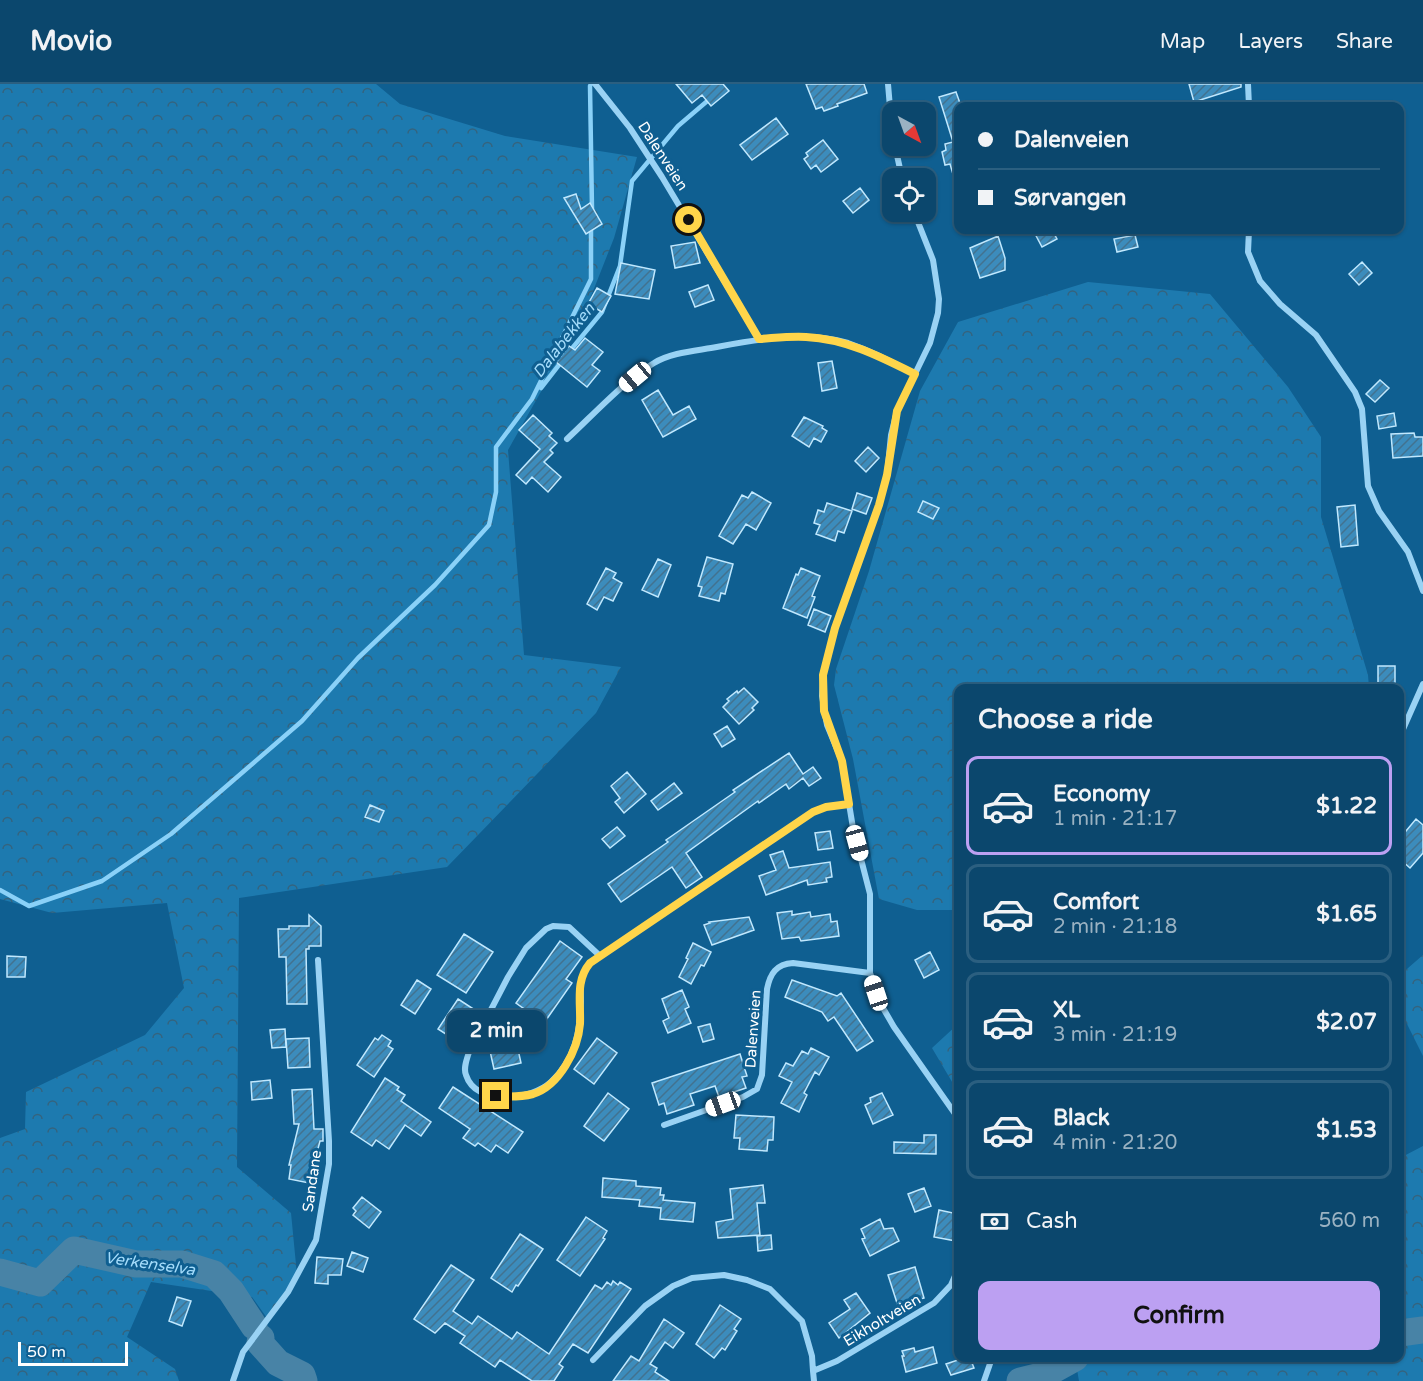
<!DOCTYPE html>
<meta charset="utf-8">
<style>
body{margin:0;font-family:"Varela Round",sans-serif;background:#195175;color:#f1f3f6;height:100vh;display:flex;flex-direction:column;font-size:22px;white-space:nowrap}
*{box-sizing:border-box;margin:0}
p{font-size:20px;color:#9ab2c2}
.icon{flex:none;width:33px;height:33px;fill:none;stroke:currentColor;stroke-width:2;stroke-linecap:round;stroke-linejoin:round}
.map{position:relative;flex:1;overflow:hidden}
.drawer{position:absolute;left:954px;top:600px;width:450px;height:678px;display:flex;flex-direction:column;background:#0b476d;border-radius:12px;box-shadow:0 2px 4px #0004,0 0 0 2px #2b5f80}
.drawer>*{flex:none}
.banner{position:absolute;left:954px;top:18px;width:450px;height:132px;border-radius:12px;box-shadow:0 2px 4px #0004,0 0 0 2px #2b5f80;display:grid;align-content:center;height:132px;padding:0 24px;background:#0b476d}
.needle{width:39px;rotate:139deg}
.tools{position:absolute;left:882px;top:18px;display:grid;gap:12px}
.tools a{display:grid;place-items:center;width:54px;height:54px;border-radius:12px;background:#0b476d;box-shadow:0 2px 4px #0004,0 0 0 2px #2b5f80;font-size:30px}
.scale{position:absolute;left:18px;bottom:15px;width:110px;box-sizing:border-box;padding-left:6px;border:3px solid #fff;border-top:0;font-size:16px;line-height:21px;white-space:nowrap;color:#fff;-webkit-text-stroke:4px #0f5f91;paint-order:stroke}
.end{position:absolute;width:27px;height:27px;margin:-14px;border:8px solid #ffd54a;background:#111;box-shadow:0 0 0 3px #111}
.from{border-radius:50%}
.bubble{position:absolute;height:42px;border-radius:12px;background:#0b476d;box-shadow:0 2px 4px #0004,0 0 0 2px #2b5f80;font-size:20px;font-weight:700;line-height:42px;text-align:center}
.car{position:absolute;width:18px;height:36px;margin:-18px -9px;border-radius:8px;box-shadow:0 0 4px 2px #0007;background:linear-gradient(#fff 24%,#345 0 40%,#fff 0 76%,#345 0 86%,#fff 0)}
.banner b{display:flex;align-items:center;gap:21px;height:57px;font-size:22px}
.banner b+b{border-top:2px solid #2b5f80}
.banner i{width:15px;height:15px;background:#f1f3f6}
ul{padding:0;list-style:none}
li{display:flex;align-items:center;gap:18px;height:99px;margin:0 12px 9px;padding:0 12px;border:3px solid #2b5f80;border-radius:12px}
li div{flex:1}
li b{display:block;font-size:22px}
li em{font-style:normal;font-weight:700}
li.on{border-color:#bca0f2}
li>.icon{width:54px;height:54px;stroke-width:1.5}
h2{padding:0 24px;font-size:27px;line-height:72px}
.pay{display:flex;align-items:center;gap:15px;height:66px;padding:0 24px;font-size:22px}
.pay p{margin-inline-start:auto}
.button{display:flex;gap:12px;margin-top:auto;padding:12px 24px}
.button a{flex:1;height:69px;border-radius:12px;background:#bca0f2;color:#111;font-size:24px;font-weight:700;line-height:69px;text-align:center}
header{display:flex;align-items:center;gap:36px;box-sizing:border-box;height:84px;padding:0 30px;background:#0b476d;border-bottom:2px solid #2b5f80}
header strong{font-size:28px}
nav{display:flex;gap:33px;margin-inline-start:auto;font-size:21px}
.map>svg:first-child{display:block}
.forest{fill:url(#forest-crowns)}
.lines{fill:none;stroke-linecap:round;stroke-linejoin:round}
.stream{stroke:#8ad1f8;stroke-width:4.5}
.river{stroke:#4883a6;stroke-width:27}
.building{fill:url(#building-hatch);stroke:#c0e8fe;stroke-width:1.5}
.minor{stroke:#99d2f4;stroke-width:6}
.route{stroke:#ffd54a;stroke-width:8}
.labels{text-anchor:middle;stroke-width:6;stroke-linejoin:round;paint-order:stroke}
.street-label{font-size:15px;fill:#fff;stroke:#0f5f91}
.water-label{font-size:16px;font-style:italic;fill:#a4dcfb;stroke:#0f5f91}
</style>
<header>
<strong>Movio</strong>
<nav><a>Map</a><a>Layers</a><a>Share</a></nav>
</header>
<div class="map">
<svg width="1423" height="1297" viewBox="0 0 1423 1297">
<defs>
<pattern id="forest-crowns" width="20" height="18" patternUnits="userSpaceOnUse" patternTransform="scale(1.5)"><rect width="20" height="18" fill="#1d7aaf"/><path d="M2 6a3 3 0 1 1 6 0M12 15a3 3 0 1 1 6 0" fill="none" stroke="#34637e"/></pattern>
<pattern id="building-hatch" width="6" height="6" patternUnits="userSpaceOnUse" patternTransform="scale(1.5)"><rect width="6" height="6" fill="#3c8cbc"/><path d="M-1 1l2-2M0 6l6-6M5 7l2-2" fill="none" stroke="#42728f"/></pattern>
</defs>
<rect width="100%" height="100%" fill="#0f5f91"/>
<!-- forest -->
<path class="forest" d="M0,0H376L400,20L505,52L637,73L614,154L582,235L508,366L524,571L621,583L596,629L447,783L239,814L237,1083L291,1129L297,1191L267,1234L252,1213L151,1198L127,1253L175,1285L179,1297H0V1054L25,1045L26,1008L145,951L184,904L167,819L52,829L0,815Z
M1088,198L1210,210L1288,303L1321,353V433L1368,591L1369,604H958V826H917L879,815L853,675L834,601L836,585L869,487L920,307L958,238Z
M1423,871V972L1400,926V891Z
M958,940V1008L932,964Z
M1423,1062V1297H1079L1075,1274H1400V1074Z"/>
<g class="lines">
<!-- stream -->
<path class="stream" d="M591,0L590,2L592,125
M569,268L602,228L620,182L632,97L678,42L712,13
M541,304L562,277
M0,806L29,822L102,797L171,750L302,637L358,574L435,501L489,441L496,408V363L532,315L591,195V143"/>
<!-- river -->
<path class="river" d="M0,1188L40,1199L74,1166L136,1180H182L214,1190L231,1207L254,1242
M1400,1249L1423,1246
M261,1254L260,1259L278,1279L302,1291L304,1297
M1020,1297L1044,1291L1075,1274"/>
</g>
<!-- building -->
<path class="building" d="M676,0H723L729,7L711,22L702,11L692,19Z
M806,0H864L867,9L837,20L838,22L824,27L822,23L816,25Z
M1189,0H1241V3L1194,18Z
M956,8L961,22H958V96L955,97L950,80L945,81L942,68L946,66L945,60L953,58L939,13Z
M776,34L788,50L752,76L740,61Z
M823,56L838,75L821,88L816,81L811,85L804,75L808,72L806,69Z
M860,104L869,116L853,129L843,117Z
M576,110L581,125L590,119L602,140L586,150L564,114Z
M1033,146H1052L1057,155L1042,163Z
M1135,151L1138,163L1117,168L1114,155Z
M998,152L1005,174V186L980,194L970,164Z
M695,158L700,179L675,184L671,162Z
M1362,178L1372,189L1359,201L1349,190Z
M621,179L655,186L649,215L615,210Z
M708,201L714,216L695,223L689,208Z
M597,204L611,212L602,228L588,220Z
M585,254L603,268L592,281L600,287L587,303L556,278L569,262L575,266Z
M832,277L837,304L822,307L818,279Z
M1380,296L1389,304L1375,318L1366,310Z
M658,306L673,331L689,322L696,335L663,353L642,316Z
M1394,329L1396,342L1379,345L1377,332Z
M533,331L552,349L549,352L557,359L550,366L553,369L544,378L561,393L548,408L532,393L526,400L516,391L540,365L519,346Z
M804,333L823,342L822,344L827,347L821,358L814,354L809,363L792,352Z
M1414,349L1415,353H1423V372L1393,374L1391,350Z
M868,363L879,374L866,388L855,377Z
M752,408L771,419L756,446L746,440L733,460L719,452L742,411L748,414Z
M857,409L872,414L866,430L852,425Z
M923,417L939,424L933,435L918,428Z
M827,419L852,427L844,449L838,447L835,457L816,450L820,441L814,439L818,426L824,428Z
M1355,421L1358,461L1341,463L1337,423Z
M707,473L733,480L725,510L721,509L719,517L699,512L702,503L698,502Z
M658,475L671,481L658,513L642,506Z
M606,484L616,489L613,494L622,499L613,517L604,513L597,526L587,520Z
M801,484L820,492L812,512L815,513L807,534L783,524L796,490L798,491Z
M814,525L831,532L825,548L808,541Z
M1378,582H1395V604H1378Z
M744,604L758,618L752,624L754,626L739,640L723,623L729,617L727,615L737,607L738,609Z
M727,642L735,655L722,663L714,650Z
M789,669L803,690L813,683L821,694L809,702L803,694L789,705L786,700L759,719L758,717L686,769L702,793L686,804L672,783L621,818L608,800L668,758L666,756L735,708L733,706Z
M627,688L646,710L624,729L615,718L620,714L611,702Z
M674,699L682,709L658,726L651,717Z
M370,721L384,727L379,738L365,733Z
M1416,735L1423,741V769L1410,784L1400,775V764L1405,757L1401,753Z
M617,743L625,752L610,764L602,755Z
M830,747L833,764L818,766L815,749Z
M783,767L789,784L830,778L832,793L826,794L827,798L808,801L807,796L766,811L759,792L776,786L770,771Z
M792,827V831L810,828L811,833L830,830L831,838L837,837L839,852L801,857L799,853L782,855L777,829Z
M309,831L321,842V862H309V865H306L307,920H287L286,873H279L278,845H289V842H309Z
M749,833L754,846L712,861L704,841L710,839L709,838Z
M464,850L493,868L466,909L437,891Z
M560,857L582,873L566,895L572,899L544,939L516,919Z
M693,859L711,868L704,882L701,881L691,900L679,893L688,875L686,874Z
M930,868L939,886L924,894L915,876Z
M7,872L26,873L25,893H7Z
M417,896L431,905L415,930L401,921Z
M792,896L837,912L841,909L873,957L857,967L834,933L828,937L822,928L785,913Z
M682,906L689,923L685,925L691,939L668,949L663,937L669,934L662,915Z
M458,915L475,926L455,956L438,945Z
M710,940L714,955L703,958L698,943Z
M285,945L286,963L272,964L270,946Z
M382,951L391,957L388,962L393,965L374,993L357,981L375,954L378,956Z
M515,952L521,979L494,985L488,958Z
M309,954L310,983L288,984L286,955Z
M597,954L617,969L594,1000L574,985Z
M811,964L829,973L819,991L815,988L804,1009L807,1011L799,1028L781,1019L792,998L779,992L786,979L793,982L802,967L808,970Z
M740,970L747,992L742,993L746,1004L719,1013L715,1002L690,1010L694,1021L667,1030L664,1019L659,1021L652,999Z
M385,994L399,1003L397,1006L405,1011L401,1017L431,1038L421,1052L405,1041L389,1065L376,1056L372,1062L351,1048Z
M270,996L272,1014L252,1016L251,998Z
M453,1003L523,1048L508,1069L496,1061L491,1068L478,1059L475,1062L463,1054L470,1045L439,1024Z
M312,1005L314,1045H323V1057H320L309,1099L289,1095L291,1081H289L299,1040H294L292,1006Z
M608,1009L629,1025L604,1057L584,1042Z
M882,1009L893,1031L873,1040L865,1021L871,1018L870,1014Z
M736,1031L774,1033L773,1056H768L767,1067L739,1065L740,1054H734Z
M924,1051H936V1070L894,1069V1058L924,1059Z
M603,1094L636,1097V1102L661,1104L660,1111H664L663,1116L695,1119L693,1138L660,1135L661,1124L639,1122L640,1116L602,1113Z
M763,1101L765,1119H757L760,1151L718,1154L716,1138L733,1135L730,1105Z
M924,1104L931,1122L915,1128L908,1110Z
M362,1113L381,1128L369,1144L353,1131L356,1127L353,1124Z
M939,1126L958,1130L956,1157L934,1153Z
M586,1133L607,1147L603,1154L605,1155L580,1192L557,1176Z
M880,1135L884,1145L893,1144L899,1157L870,1172L862,1155L865,1154L861,1145Z
M520,1150L543,1165L518,1202L516,1201L512,1208L491,1194Z
M771,1151L772,1165L758,1167L757,1152Z
M352,1168L368,1174L363,1188L347,1182Z
M317,1173L343,1175L341,1191H328V1200L315,1199Z
M451,1181L474,1196L453,1227L472,1240L478,1232L512,1255L517,1248L549,1270L595,1201L602,1205L607,1198L611,1201L613,1197L618,1201L620,1198L631,1205L588,1269L573,1260L559,1280L563,1283L554,1297H532L500,1276L495,1283L460,1259L465,1252L445,1239L435,1249L414,1235Z
M915,1183L924,1214L898,1222L888,1191Z
M856,1209L870,1229L839,1254L829,1239L850,1225L844,1216Z
M177,1213L191,1217L182,1242L169,1237Z
M720,1221L741,1235L734,1245L737,1247L725,1266L722,1264L714,1274L696,1260Z
M664,1235L684,1249L673,1264L665,1258L650,1280L657,1284L655,1288L669,1297H613L631,1272L639,1277Z
M933,1263L937,1279L906,1288L902,1272H904L902,1267L914,1264L915,1268Z
M964,1274H970L974,1284L951,1291L946,1280Z"/>
<g class="lines">
<!-- minor -->
<path class="minor" d="M595,0L630,44L662,93L759,255
M888,0L892,47
M1248,0L1249,22
M895,62L902,94
M914,128L933,176L939,215L938,229L930,259L897,327L891,351L887,391L879,421L835,544L823,591L822,612L827,641L842,677L853,744L870,810V889L883,924L894,943L958,1034
M1249,146L1248,168L1260,197L1280,220L1316,251L1355,308L1362,325L1368,402L1379,427L1408,468L1423,507
M567,355C592,332 625,296 654,279C670,269 693,267 711,264C755,256 803,246 848,259C871,267 893,278 914,290
M1400,652L1423,600
M599,871L569,843L553,842L546,845L526,864L508,893L469,968C467,975 463,984 466,991C476,1023 532,1016 551,998C575,976 580,948 581,918C581,900 578,894 590,879L813,728L826,723L849,720
M664,1041L743,1013L757,1005L762,991L767,905C770,890 776,880 793,879L870,889
M593,1276L645,1222L673,1202L692,1194L724,1191L747,1196L770,1205L802,1237L812,1272L813,1287
M233,1297L243,1268L288,1208L316,1156L329,1080V1057L318,876
M814,1297L813,1287L837,1277L934,1219L951,1201L958,1185
M984,1297L992,1274"/>
</g>
<g class="lines">
<!-- route -->
<path class="route" d="M496,1012C509,1013 521,1013 533,1010C559,1002 578,966 580,940C581,918 575,897 590,879L813,728L826,723L849,720L842,677L824,627L823,591L835,544L879,421L887,391L897,327L915,290C879,272 846,255 806,253C791,252 775,254 759,255L689,136"/>
</g>
<g class="labels">
<!-- street labels -->
<g class="street-label">
<text transform="translate(663 72) rotate(57)" y="5">Dalenveien</text>
<text transform="translate(753 945) rotate(-86)" y="5">Dalenveien</text>
<text transform="translate(312 1097) rotate(-82)" y="5">Sandane</text>
<text transform="translate(882 1236) rotate(-31)" y="5">Eikholtveien</text>
</g>
<!-- water labels -->
<g class="water-label">
<text transform="translate(563 256) rotate(-52)" y="6">Dalabekken</text>
<text transform="translate(150 1179) rotate(8)" y="6">Verkenselva</text>
</g>
</g>
</svg>
<div class="tools">
<a><svg class="needle" viewBox="-14 -14 28 28"><path d="M0-13l5 13h-10z" fill="#e53935"/><path d="M0 13l5-13h-10z" fill="#9ab2c2"/></svg></a>
<a><svg class="icon" aria-label="locate" viewBox="0 0 24 24"><circle cx="12" cy="12" r="6"/><path d="M12 2v4M12 18v4M2 12h4M18 12h4"/></svg></a>
</div>
<div class="scale">50 m</div>
<i class="end from" style="left:689px;top:136px"></i>
<i class="end" style="left:496px;top:1012px"></i>
<div class="bubble" style="left:447px;top:926px;width:99px">2 min</div>
<i class="car" style="left:635px;top:293px;rotate:230deg"></i>
<i class="car" style="left:857px;top:759px;rotate:165deg"></i>
<i class="car" style="left:876px;top:909px;rotate:342deg"></i>
<i class="car" style="left:723px;top:1020px;rotate:250deg"></i>
<div class="banner">
<b><i class="from"></i>Dalenveien</b>
<b><i></i>Sørvangen</b>
</div>
<section class="drawer">
<h2>Choose a ride</h2>
<ul>
<li class="on"><svg class="icon" aria-label="car" viewBox="0 0 24 24"><path d="M5 17H2v-5l4-1 3-4h7l3 4 3 1v5h-3M9 17h6M6 11h13"/><circle cx="7" cy="17" r="2"/><circle cx="17" cy="17" r="2"/></svg><div><b>Economy</b><p>1 min · 21:17</p></div><em>$1.22</em></li>
<li><svg class="icon" aria-label="car" viewBox="0 0 24 24"><path d="M5 17H2v-5l4-1 3-4h7l3 4 3 1v5h-3M9 17h6M6 11h13"/><circle cx="7" cy="17" r="2"/><circle cx="17" cy="17" r="2"/></svg><div><b>Comfort</b><p>2 min · 21:18</p></div><em>$1.65</em></li>
<li><svg class="icon" aria-label="car" viewBox="0 0 24 24"><path d="M5 17H2v-5l4-1 3-4h7l3 4 3 1v5h-3M9 17h6M6 11h13"/><circle cx="7" cy="17" r="2"/><circle cx="17" cy="17" r="2"/></svg><div><b>XL</b><p>3 min · 21:19</p></div><em>$2.07</em></li>
<li><svg class="icon" aria-label="car" viewBox="0 0 24 24"><path d="M5 17H2v-5l4-1 3-4h7l3 4 3 1v5h-3M9 17h6M6 11h13"/><circle cx="7" cy="17" r="2"/><circle cx="17" cy="17" r="2"/></svg><div><b>Black</b><p>4 min · 21:20</p></div><em>$1.53</em></li>
</ul>
<div class="pay"><svg class="icon" aria-label="cash" viewBox="0 0 24 24"><path d="M3 7h18v10H3z"/><circle cx="12" cy="12" r="2"/></svg>Cash<p>560 m</p></div>
<div class="button"><a>Confirm</a></div>
</section>
</div>
